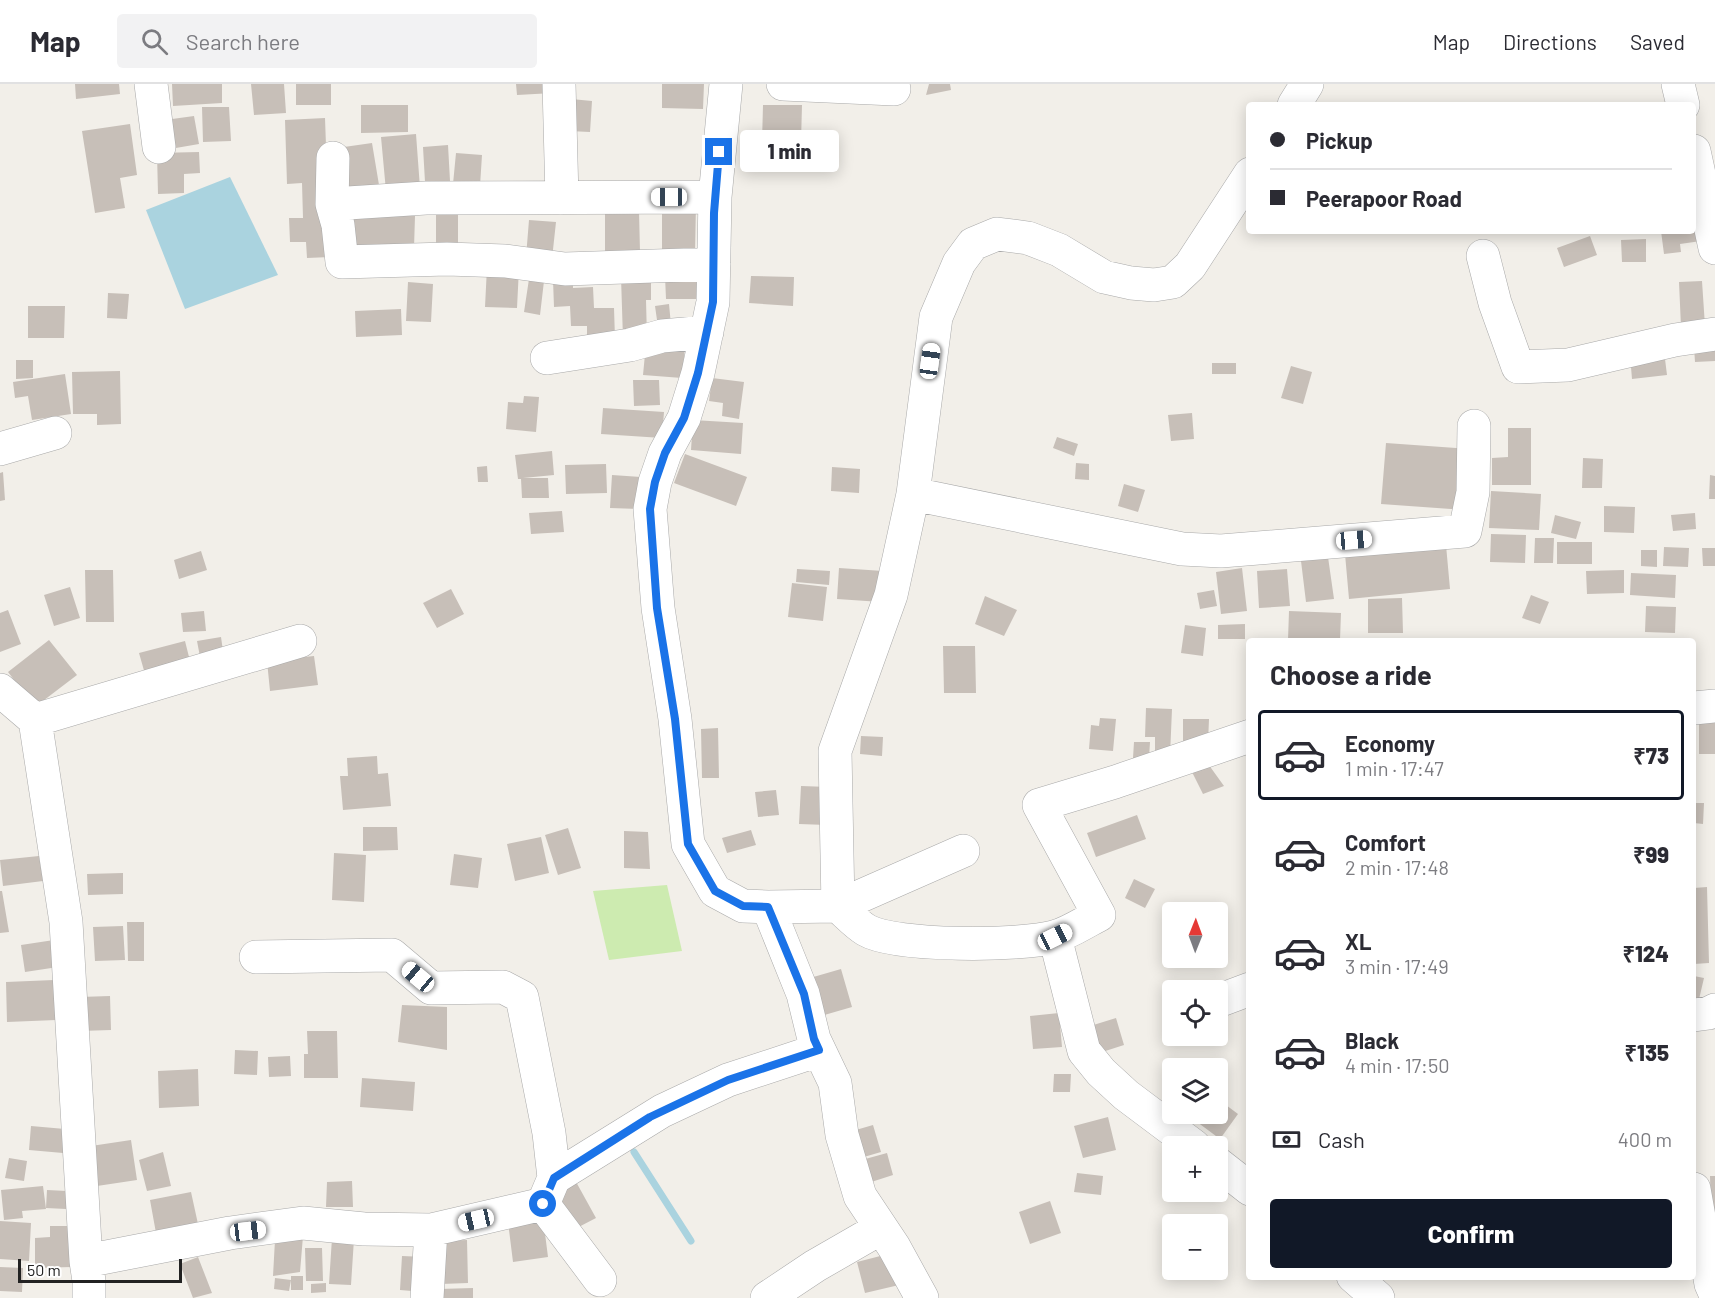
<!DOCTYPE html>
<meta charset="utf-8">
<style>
body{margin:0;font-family:Barlow,sans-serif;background:#f2f2f3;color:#2b2b33;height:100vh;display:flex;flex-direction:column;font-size:22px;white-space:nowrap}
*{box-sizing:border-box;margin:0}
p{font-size:20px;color:#7c7c81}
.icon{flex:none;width:33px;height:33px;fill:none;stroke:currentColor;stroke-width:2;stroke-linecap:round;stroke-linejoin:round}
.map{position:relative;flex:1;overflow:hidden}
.drawer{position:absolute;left:1246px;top:554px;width:450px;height:642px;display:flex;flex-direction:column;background:#fff;border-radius:6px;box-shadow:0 3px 15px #0003}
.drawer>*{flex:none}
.guide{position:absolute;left:1246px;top:18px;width:450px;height:132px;border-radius:6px;box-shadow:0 3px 15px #0003;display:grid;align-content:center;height:132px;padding:0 24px;background:#fff}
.needle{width:39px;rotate:1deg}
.buttons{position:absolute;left:1162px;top:818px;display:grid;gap:12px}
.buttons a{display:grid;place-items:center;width:66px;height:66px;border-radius:6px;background:#fff;box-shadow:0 3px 15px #0003;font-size:30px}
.scale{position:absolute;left:18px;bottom:15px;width:164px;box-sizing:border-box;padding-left:6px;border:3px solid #222;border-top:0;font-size:16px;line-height:21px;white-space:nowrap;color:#222;-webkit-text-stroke:4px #fff;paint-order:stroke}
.end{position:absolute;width:27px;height:27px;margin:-14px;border:8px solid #1a73e8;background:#fff;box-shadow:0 0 0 3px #fff}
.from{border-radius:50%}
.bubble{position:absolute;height:42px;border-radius:6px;background:#fff;box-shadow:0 3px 15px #0003;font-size:20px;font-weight:800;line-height:42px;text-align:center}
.car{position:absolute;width:18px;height:36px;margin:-18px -9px;border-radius:8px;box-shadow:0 0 4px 2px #0007;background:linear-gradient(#fff 24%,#345 0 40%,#fff 0 76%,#345 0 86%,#fff 0)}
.guide b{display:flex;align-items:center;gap:21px;height:57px;font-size:22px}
.guide b+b{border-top:2px solid #e1e1e2}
.guide i{width:15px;height:15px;background:#2b2b33}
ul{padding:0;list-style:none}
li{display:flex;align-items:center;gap:18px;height:90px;margin:0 12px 9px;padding:0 12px;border:3px solid transparent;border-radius:6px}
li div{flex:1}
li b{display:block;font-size:22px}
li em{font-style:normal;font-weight:800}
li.active{border-color:#111827}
li>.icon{width:54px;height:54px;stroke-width:1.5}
h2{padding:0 24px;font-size:27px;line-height:72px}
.pay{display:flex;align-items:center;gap:15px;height:66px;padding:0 24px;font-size:22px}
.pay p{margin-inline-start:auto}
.cta{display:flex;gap:12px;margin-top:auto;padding:12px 24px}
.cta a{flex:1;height:69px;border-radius:6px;background:#111827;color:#fff;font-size:24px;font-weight:800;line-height:69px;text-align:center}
header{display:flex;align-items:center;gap:36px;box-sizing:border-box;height:84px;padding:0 30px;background:#fff;border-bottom:2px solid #e1e1e2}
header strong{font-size:28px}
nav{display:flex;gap:33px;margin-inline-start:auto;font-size:21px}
.search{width:420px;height:54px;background:#f2f2f3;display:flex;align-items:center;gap:15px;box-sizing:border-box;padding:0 21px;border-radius:6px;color:#7c7c81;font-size:22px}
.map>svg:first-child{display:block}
.grass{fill:#cdebb0}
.water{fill:#aad3df}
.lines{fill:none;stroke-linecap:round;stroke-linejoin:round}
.stream{stroke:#aad3df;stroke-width:7}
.building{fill:#c7bfb8}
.minor-casing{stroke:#a9a9a9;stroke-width:34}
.minor{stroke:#fff;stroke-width:33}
.route{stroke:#1a73e8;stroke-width:8}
</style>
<header>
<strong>Map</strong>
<div class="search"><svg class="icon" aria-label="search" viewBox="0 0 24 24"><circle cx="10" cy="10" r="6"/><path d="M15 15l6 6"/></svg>Search here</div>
<nav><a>Map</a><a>Directions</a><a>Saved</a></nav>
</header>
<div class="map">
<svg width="1715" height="1214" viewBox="0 0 1715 1214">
<rect width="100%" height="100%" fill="#f2efe9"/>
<!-- grass -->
<path class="grass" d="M667,801L682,867L609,876L593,807Z"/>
<!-- water -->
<path class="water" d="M230,93L278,191L185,225L146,126Z"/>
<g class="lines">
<!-- stream -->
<path class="stream" d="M634,1068L691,1157"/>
</g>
<!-- building -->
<path class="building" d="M75,0H119L120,10L76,15Z
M172,0H222V19L173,22Z
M251,0H284L286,29L254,31Z
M296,0H331V21H296Z
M516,0H553V9L517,11Z
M662,0H704L703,25L662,24Z
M929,0H950L951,6L926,11Z
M571,15L592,17L590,48L569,47Z
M361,21H408V48L361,49Z
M763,21H802L801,58H762Z
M202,23H229L231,57L203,58Z
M194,32L199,60L170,65L165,36Z
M325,34L330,173L307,174L306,158H290L289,134H303L302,99L287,100L285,36Z
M130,40L137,91L120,94L125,124L95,129L82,47Z
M416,50L420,104L386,107L381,53Z
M372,59L379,101L344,107L337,64Z
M448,61L450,97L425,98L423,63Z
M199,68L200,89L184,90V109L158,110L157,69Z
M456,69L482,71L480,102L453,100Z
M662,119L696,120L695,170L662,169Z
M605,127H639L640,168H605Z
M458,128V164H436V129Z
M1694,128L1701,157L1680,160L1681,168L1664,170L1661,147H1694Z
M347,132H415L414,164L347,163Z
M529,136L556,138L552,175L526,173Z
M1590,152L1597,171L1564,183L1557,164Z
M1646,155V178H1622L1621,156Z
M487,183L519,184L517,224L485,223Z
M702,191L703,215H666L665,192Z
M651,192V216H646L647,254L623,255L621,193Z
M751,192L794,193L793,222L749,219Z
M529,195L544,197L540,231L524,228Z
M573,195V204L593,203L594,224H614L615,255L587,256V242H571L570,222L554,223L553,196Z
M1702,197L1705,242L1681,243L1679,198Z
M408,198L433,200L431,238L406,237Z
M108,209L129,210L127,235L107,234Z
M669,220L671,241L658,243L655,222Z
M28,222H65L64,254H28Z
M401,225L402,251L356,253L355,227Z
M646,260L685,263L682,294L643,291Z
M1715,262V277L1695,278L1694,263Z
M1664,267L1667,291L1632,295L1630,271Z
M16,276H33V294L16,295Z
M1212,279H1236V290H1212Z
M1291,282L1312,288L1303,320L1281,314Z
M120,287L121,340L97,341V330H73L72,288Z
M65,290L71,330L32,336L28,312L15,314L13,298Z
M712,294L744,298L739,335L722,332L723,319L709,317Z
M633,296H659L660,321L634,322Z
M524,312L539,313L536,348L506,345L508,318L523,319Z
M603,324L664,328L662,354L601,350Z
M1192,329L1194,355L1171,357L1168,331Z
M693,336L743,339L741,370L691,366Z
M1508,344H1531V401H1492V374L1508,373Z
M1057,353L1078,360L1074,372L1053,364Z
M1386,359L1470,365L1465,426L1381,420Z
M552,367L554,391L523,394H548L549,414H522L521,395H518L515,371Z
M685,370L747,393L736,422L674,399Z
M1583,374L1603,375L1602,404H1582Z
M1076,379L1089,380V396L1075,395Z
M606,380L607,409L566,410L565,381Z
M487,382L488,398H478L477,383Z
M832,383L860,385L859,409L831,407Z
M3,388L5,416L0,417V389Z
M612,391L641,393L639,425L610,424Z
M1710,391L1715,392V415H1709Z
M1124,400L1145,406L1138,428L1118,422Z
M1491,407L1541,410L1539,446L1489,444Z
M1604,422L1635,423L1634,449L1604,448Z
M562,427L564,448L531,450L529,429Z
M1695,429L1696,445L1673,447L1671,431Z
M1555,431L1581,438L1576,455L1551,449Z
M1491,450L1526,451L1525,479L1490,478Z
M1535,454H1554L1553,479H1534Z
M1557,458H1592V480H1557Z
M1446,461L1450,505L1349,515L1345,470Z
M1664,463L1689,464L1688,483L1663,482Z
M1702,464H1715V482H1703Z
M1641,466H1657V483L1641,482Z
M201,467L207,486L179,495L174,476Z
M1328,473L1334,515L1306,518L1301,477Z
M839,484L883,487L881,518L837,515Z
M1242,484L1247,527L1221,530L1216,488Z
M797,485L830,487L829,501L796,498Z
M1287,485L1290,522L1259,524L1257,487Z
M85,486H113L114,538H86Z
M1624,486V509L1587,510L1586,487Z
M1631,489L1676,491L1675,514L1630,511Z
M792,499L827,503L823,537L788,533Z
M70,503L80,534L54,542L44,511Z
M451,505L464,530L437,544L423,519Z
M1214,506L1217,522L1200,525L1197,509Z
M1531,511L1549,518L1540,540L1522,534Z
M985,512L1017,526L1004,552L975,540Z
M1402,514L1403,549H1368V515Z
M1646,522L1676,523L1675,549L1645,548Z
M8,526L21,560L0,568V529Z
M204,527L206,547L183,548L181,529Z
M1289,527L1341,529L1340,556H1288Z
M1245,540V555H1218V541Z
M1185,541L1206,544L1203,572L1181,569Z
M221,553L224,574L201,578L197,557Z
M49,556L77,591L35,623L8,588Z
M185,557L192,585L147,597L139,569Z
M943,562H975L976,609H944Z
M314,572L318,601L270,607L267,577Z
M1146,624L1172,625L1170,672H1155V653H1145Z
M1100,634L1116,635L1113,667L1089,665L1091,641L1099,642Z
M1183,635H1209L1208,659H1183Z
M1699,638H1715V670H1699Z
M718,644L719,694H702L701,645Z
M861,652L883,653L882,672L860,670Z
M1134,658H1150L1149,674H1133Z
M377,672L378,690L388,689L391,722L343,726L340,692H348L347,674Z
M1206,677L1224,702L1203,710L1191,686Z
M801,702L829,703L827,741L799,740Z
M776,706L779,731L758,733L755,708Z
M1694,719H1704L1703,740L1694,739Z
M1137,731L1146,755L1096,773L1087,749Z
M363,743H397L398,766L363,767Z
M568,744L581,784L558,791L545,751Z
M751,746L756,761L727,769L722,754Z
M624,747L648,748L650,785L624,784Z
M541,753L549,789L515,797L507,760Z
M334,769L366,771L364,818L332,816Z
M454,770L482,774L478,804L450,801Z
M39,772L43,797L3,802L0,776Z
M123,789V810L88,811L87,790Z
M1134,795L1155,805L1145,824L1125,814Z
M1707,803L1709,879L1694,880V804Z
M0,807H2L9,848L0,849Z
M127,838H144V877H128Z
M123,842L125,876L95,877L93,843Z
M54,856L58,883L25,888L21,861Z
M841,885L852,923L814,934L803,896Z
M1694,892L1704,894L1696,928L1694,927Z
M54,896L56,936L7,938L6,898Z
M110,912L111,946L80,947V913Z
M402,921L447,923V966L398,958Z
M1059,929L1062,963L1033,965L1030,932Z
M1116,934L1124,961L1096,970L1087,943Z
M307,947H337L338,994H304V970H308Z
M235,966L258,967L257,991L234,990Z
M290,972L291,992L269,993L268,973Z
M198,985L199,1022L159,1024L158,987Z
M1054,990H1071L1070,1008H1053Z
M362,994L415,998L413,1027L360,1023Z
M1218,1015L1238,1030L1220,1055L1185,1029H1218Z
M1108,1033L1116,1066L1083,1074L1074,1042Z
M873,1041L881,1068L857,1075L849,1048Z
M31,1042L65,1045L63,1069L29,1066Z
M131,1056L137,1096L97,1102L91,1062Z
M163,1068L171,1102L147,1107L139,1076Z
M887,1069L893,1091L865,1100L858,1077Z
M9,1074L27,1077L24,1097L5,1094Z
M1077,1089L1103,1092L1101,1111L1074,1108Z
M1710,1092H1715V1127H1711Z
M575,1096L596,1134L569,1148L555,1107Z
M352,1097L353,1123H326L327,1098Z
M43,1102L46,1125L22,1127L23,1134L4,1136L1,1106Z
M47,1106L67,1107L66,1125L46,1124Z
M191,1108L198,1140L156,1149L150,1116Z
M1050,1117L1061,1149L1030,1160L1019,1128Z
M543,1134L548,1173L513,1178L508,1138Z
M0,1137L31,1139L29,1177L0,1175Z
M50,1142H72V1183L35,1184V1154L50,1153Z
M303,1152L300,1188L273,1192L275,1156Z
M332,1154L354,1155L351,1201L329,1200Z
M467,1156L468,1199L441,1200V1157Z
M305,1164H322L323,1197H306Z
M892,1169L899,1201L865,1209L857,1178Z
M402,1172L425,1173L424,1208L400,1206Z
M198,1173L212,1209L193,1214L180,1180Z
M0,1183L23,1184L22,1208L0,1207Z
M291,1192H303V1206H291Z
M275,1194L291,1196L289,1207L274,1205Z
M326,1199V1208L311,1209V1200Z
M473,1204V1214H439V1205Z"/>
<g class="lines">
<!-- minor casing -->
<g class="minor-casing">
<path id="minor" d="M151,0L159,63
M559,0L562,114
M726,0L715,113L713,218L698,289L684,334L665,369L655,398L650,425L658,524L675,635L688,760L715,807L743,822L768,823L838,822L963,767
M783,0L894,5
M1678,0L1683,21
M1294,21L1307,0
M1694,67L1715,164
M333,74L332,120L338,141L342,178L447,175L505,177L565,185L714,180
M1250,90L1190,182L1173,198L1154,201L1131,199L1104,193L1059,166L1028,154L997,150L973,160L959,179L936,233L913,410L891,511L835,667L838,822C847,830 856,840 866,846C895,863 1021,862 1054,853C1069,849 1085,838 1099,831L1039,721L1115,698L1250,652
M332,120L426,114L715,113
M1483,172L1495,219L1518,283L1568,281L1675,256L1715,250
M547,274L630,261L662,252L707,248
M0,365L55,349
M913,410L1182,465L1221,467L1465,447L1473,408L1474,342
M0,606L35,636L66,838L86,1177L230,1149L303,1139L364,1145L431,1146L543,1120L554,1094L549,1049L522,913L503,903L431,904L392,871L256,873
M1694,624L1715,622
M35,636L300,557
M768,823L803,910L814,955L835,999L842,1051L860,1112L894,1163L922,1214
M1055,853L1084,967L1101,988L1126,1011L1194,1062
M1218,917L1250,905
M1694,931L1709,929L1715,926
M1218,1080L1250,1105
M554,1094L662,1027L728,996L819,966
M1694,1105L1711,1200L1715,1209
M543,1120L600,1196
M86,1177L89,1197V1214
M1353,1192L1378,1214
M427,1214L431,1146
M767,1214L815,1182L881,1144"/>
</g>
<!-- minor -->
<use href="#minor" class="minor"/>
</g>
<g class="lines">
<!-- route -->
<path class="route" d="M543,1120L554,1094L650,1033L728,996L819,966L814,955L804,910L768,823L743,822L715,807L688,760L675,635L657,524L650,425L655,398L665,369L684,334L698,289L713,218L714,129L719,68"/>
</g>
</svg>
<div class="buttons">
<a><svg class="needle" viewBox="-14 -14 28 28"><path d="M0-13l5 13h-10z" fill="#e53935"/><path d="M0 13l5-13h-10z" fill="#7c7c81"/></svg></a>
<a><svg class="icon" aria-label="locate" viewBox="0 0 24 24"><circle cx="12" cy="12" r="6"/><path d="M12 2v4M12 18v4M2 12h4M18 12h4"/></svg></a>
<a><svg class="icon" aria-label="layers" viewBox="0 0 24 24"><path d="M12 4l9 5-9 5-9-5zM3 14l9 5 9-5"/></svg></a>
<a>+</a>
<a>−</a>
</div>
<div class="scale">50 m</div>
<i class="end from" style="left:543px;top:1120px"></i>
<i class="end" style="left:719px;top:68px"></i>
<div class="bubble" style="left:740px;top:46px;width:99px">1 min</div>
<i class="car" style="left:669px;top:113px;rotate:270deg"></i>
<i class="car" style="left:930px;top:277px;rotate:8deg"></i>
<i class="car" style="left:1354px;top:456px;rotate:85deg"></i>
<i class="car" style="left:1055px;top:853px;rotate:64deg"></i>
<i class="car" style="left:418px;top:893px;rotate:310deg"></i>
<i class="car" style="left:476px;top:1136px;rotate:257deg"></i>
<i class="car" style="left:248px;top:1147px;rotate:83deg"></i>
<div class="guide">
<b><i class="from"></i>Pickup</b>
<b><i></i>Peerapoor Road</b>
</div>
<section class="drawer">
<h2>Choose a ride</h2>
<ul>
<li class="active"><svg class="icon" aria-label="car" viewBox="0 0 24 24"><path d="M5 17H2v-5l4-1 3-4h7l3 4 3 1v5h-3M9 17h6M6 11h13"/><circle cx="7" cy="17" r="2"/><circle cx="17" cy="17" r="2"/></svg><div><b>Economy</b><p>1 min · 17:47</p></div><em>₹73</em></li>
<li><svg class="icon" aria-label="car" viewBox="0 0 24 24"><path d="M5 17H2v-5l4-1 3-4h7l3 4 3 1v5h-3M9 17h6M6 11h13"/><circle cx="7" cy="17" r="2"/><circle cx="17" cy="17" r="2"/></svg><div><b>Comfort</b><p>2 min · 17:48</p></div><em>₹99</em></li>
<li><svg class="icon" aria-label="car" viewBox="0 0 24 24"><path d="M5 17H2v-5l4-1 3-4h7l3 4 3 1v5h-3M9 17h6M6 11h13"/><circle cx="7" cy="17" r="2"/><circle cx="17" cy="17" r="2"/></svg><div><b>XL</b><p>3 min · 17:49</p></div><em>₹124</em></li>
<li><svg class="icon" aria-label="car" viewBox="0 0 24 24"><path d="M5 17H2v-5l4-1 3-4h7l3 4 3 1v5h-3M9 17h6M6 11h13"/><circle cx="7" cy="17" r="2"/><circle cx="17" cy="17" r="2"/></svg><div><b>Black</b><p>4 min · 17:50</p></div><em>₹135</em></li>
</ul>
<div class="pay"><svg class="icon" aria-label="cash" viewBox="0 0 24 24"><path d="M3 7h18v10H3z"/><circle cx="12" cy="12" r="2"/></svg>Cash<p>400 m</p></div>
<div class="cta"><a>Confirm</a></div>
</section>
</div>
